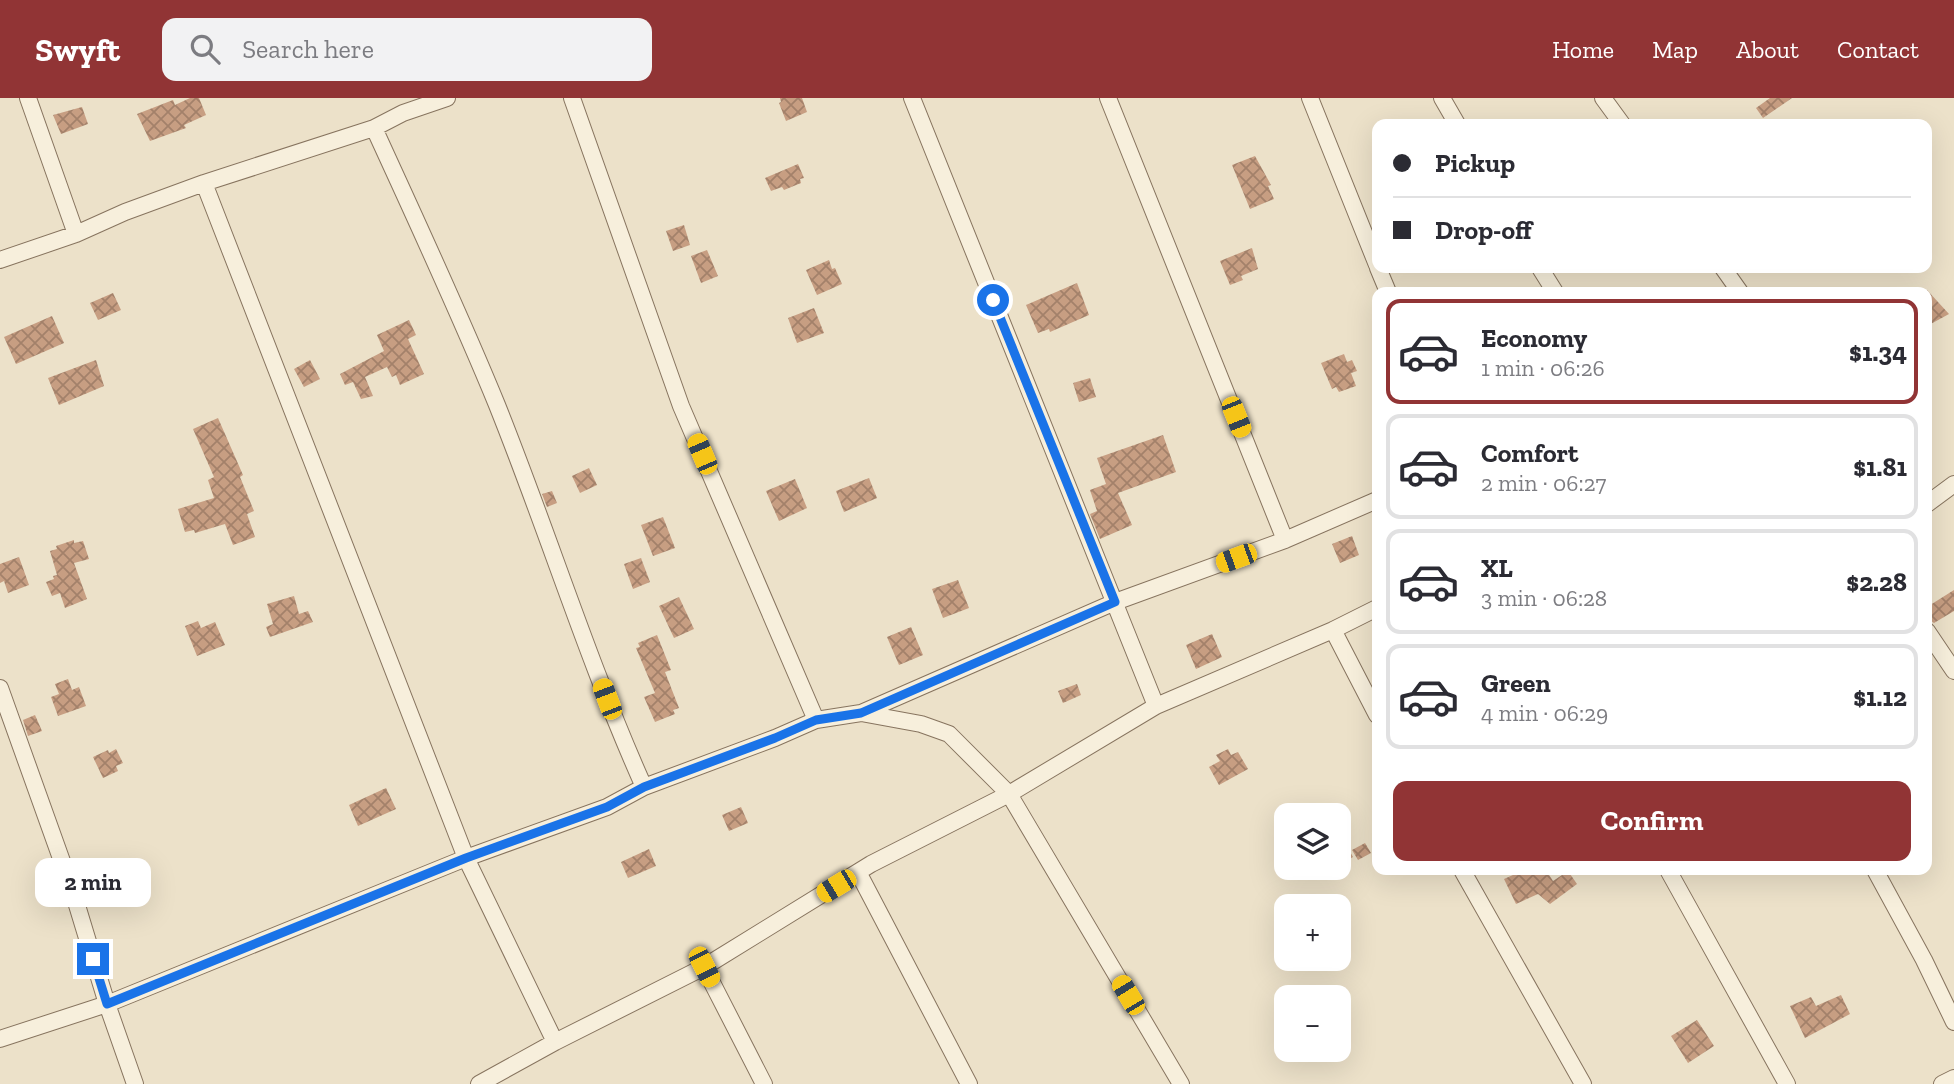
<!DOCTYPE html>
<meta charset="utf-8">
<style>
body{margin:0;font-family:"Zilla Slab",serif;background:#f2f2f3;color:#2b2b33;height:100vh;display:flex;flex-direction:column;font-size:26px;white-space:nowrap}
*{box-sizing:border-box;margin:0}
p{font-size:23px;color:#7c7c81}
.icon{flex:none;width:38px;height:38px;fill:none;stroke:currentColor;stroke-width:2;stroke-linecap:round;stroke-linejoin:round}
.map{position:relative;flex:1;overflow:hidden}
.drawer{position:absolute;left:1372px;top:189px;width:560px;height:588px;display:flex;flex-direction:column;background:#fff;border-radius:14px;box-shadow:0 7px 28px #0002}
.drawer>*{flex:none}
.hud{position:absolute;left:1372px;top:21px;width:560px;height:154px;border-radius:14px;box-shadow:0 7px 28px #0002;display:grid;align-content:center;height:154px;padding:0 21px;background:#fff}
.buttons{position:absolute;left:1274px;top:705px;display:grid;gap:14px}
.buttons a{display:grid;place-items:center;width:77px;height:77px;border-radius:14px;background:#fff;box-shadow:0 7px 28px #0002;font-size:35px}
.end{position:absolute;width:32px;height:32px;margin:-16px;border:9px solid #1a73e8;background:#fff;box-shadow:0 0 0 4px #fff}
.from{border-radius:50%}
.bubble{position:absolute;height:49px;border-radius:14px;background:#fff;box-shadow:0 7px 28px #0002;font-size:23px;font-weight:700;line-height:49px;text-align:center}
.car{position:absolute;width:21px;height:42px;margin:-21px -10px;border-radius:9px;box-shadow:0 0 5px 2px #0007;background:linear-gradient(#f5c518 24%,#345 0 40%,#f5c518 0 76%,#345 0 86%,#f5c518 0)}
.hud b{display:flex;align-items:center;gap:24px;height:66px;font-size:26px}
.hud b+b{border-top:2px solid #e1e1e2}
.hud i{width:18px;height:18px;background:#2b2b33}
ul{padding:12px 0 0;list-style:none}
li{display:flex;align-items:center;gap:21px;height:105px;margin:0 14px 10px;padding:0 7px;border:4px solid #e1e1e2;border-radius:14px}
li div{flex:1}
li b{display:block;font-size:26px}
li em{font-style:normal;font-weight:700}
li.active{border-color:#913435}
li>.icon{width:63px;height:63px;stroke-width:1.5}
.primary-button{display:flex;gap:14px;margin-top:auto;padding:14px 21px}
.primary-button a{flex:1;height:80px;border-radius:14px;background:#913435;color:#fff;font-size:28px;font-weight:700;line-height:80px;text-align:center}
header{display:flex;align-items:center;gap:42px;box-sizing:border-box;height:98px;padding:0 35px;background:#913435;color:#fff}
header strong{font-size:33px}
nav{display:flex;gap:38px;margin-inline-start:auto;font-size:24px}
.search{width:490px;height:63px;background:#f2f2f3;display:flex;align-items:center;gap:18px;box-sizing:border-box;padding:0 24px;border-radius:14px;color:#7c7c81;font-size:26px}
.map>svg:first-child{display:block}
.building{fill:url(#building-cross-hatch)}
.lines{fill:none;stroke-linecap:round;stroke-linejoin:round}
.minor-casing{stroke:#87745f;stroke-width:18}
.minor{stroke:#f7efdc;stroke-width:16}
.route{stroke:#1a73e8;stroke-width:9}
</style>
<header>
<strong>Swyft</strong>
<div class="search"><svg class="icon" aria-label="search" viewBox="0 0 24 24"><circle cx="10" cy="10" r="6"/><path d="M15 15l6 6"/></svg>Search here</div>
<nav><a>Home</a><a>Map</a><a>About</a><a>Contact</a></nav>
</header>
<div class="map">
<svg width="1954" height="986" viewBox="0 0 1954 986">
<defs>
<pattern id="building-cross-hatch" width="8" height="8" patternUnits="userSpaceOnUse" patternTransform="scale(1.75)"><rect width="8" height="8" fill="#c79e82"/><path d="M0 0l8 8M0 8l8-8" fill="none" stroke="#a3816a"/></pattern>
</defs>
<rect width="100%" height="100%" fill="#ece1c9"/>
<!-- building -->
<path class="building" d="M190,0H199L206,17L184,27L186,30L150,43L137,16L173,2L175,7Z
M780,0H802L807,14L786,23L779,5L781,4Z
M1770,0H1792L1763,20L1756,10Z
M82,9L88,26L61,36L53,17Z
M1255,58L1271,87L1268,88L1274,101L1250,111L1232,67Z
M798,66L804,80L800,81L801,85L784,92L782,89L771,93L765,80Z
M684,127L690,147L673,153L666,133Z
M1252,150L1258,171L1241,178L1243,182L1230,187L1220,163Z
M707,152L718,178L701,185L691,158Z
M829,162L832,171L835,170L842,186L817,197L806,172Z
M1077,185L1089,217L1050,234L1049,231L1038,235L1026,207Z
M1927,192L1949,216L1927,228Z
M113,195L121,212L98,222L90,205Z
M814,210L824,235L797,245L788,220Z
M52,218L64,245L16,266L4,239Z
M409,222L416,237L408,241L424,276L400,287L396,277L392,279L387,269L365,279L373,298L361,301L353,284L345,287L340,276L384,253L377,237Z
M1344,256L1347,264L1352,262L1357,273L1351,275L1356,288L1339,294L1336,289L1332,291L1321,265Z
M96,262L104,288L59,307L48,280Z
M310,262L320,281L304,289L294,271Z
M1090,280L1096,299L1079,304L1073,285Z
M218,320L243,377L240,379L254,413L247,416L255,439L233,447L225,426L195,435L194,432L185,434L178,411L214,400L208,382L214,379L193,331Z
M1163,337L1176,374L1118,395L1132,427L1100,441L1090,416L1097,413L1090,392L1106,386L1097,360Z
M589,370L597,387L580,395L572,378Z
M869,380L877,400L844,414L836,393Z
M795,381L807,410L779,423L766,393Z
M552,393L557,405L547,409L542,396Z
M663,419L675,450L653,458L641,427Z
M1352,438L1359,457L1340,465L1332,446Z
M74,442V445L83,443L89,461L74,465L87,501L65,510L60,495L52,498L46,484L54,481L53,478L57,477L50,453L57,451L56,448Z
M19,459L29,487L8,495L4,483L0,485V466Z
M641,460L650,484L633,491L624,466Z
M958,482L969,510L943,520L932,491Z
M1954,492V513L1934,525L1931,523L1927,517V509Z
M294,498L299,516L308,513L313,524L270,539L266,529L273,526L267,506Z
M679,499L694,531L674,540L659,508Z
M198,523L201,530L215,524L225,547L197,558L185,528Z
M911,529L923,557L899,567L887,539Z
M1212,536L1222,559L1196,571L1186,547Z
M657,537L671,572L665,574L679,610L673,612L675,616L655,624L644,599L655,595L636,550L640,549L638,545Z
M68,581L72,592L79,589L86,608L58,618L51,599L59,596L55,586Z
M1077,586L1081,597L1063,605L1058,593Z
M35,617L42,633L28,638L23,622Z
M116,651L123,665L116,668L118,673L103,680L93,659L108,652L109,655Z
M1228,651L1231,657L1238,654L1248,671L1219,687L1209,669L1220,663L1216,657Z
M386,690L396,711L358,728L349,707Z
M741,709L748,725L729,733L722,717Z
M1339,734L1353,759L1339,767Z
M1365,745L1371,755L1358,762L1352,752Z
M649,751L656,768L628,780L621,764Z
M1524,772H1546L1553,783L1568,773L1577,786L1550,806L1538,796L1516,806L1504,781Z
M1841,897L1850,916L1805,940L1790,908L1811,899L1816,908Z
M1697,922L1714,948L1688,965L1671,938Z"/>
<g class="lines">
<!-- minor casing -->
<g class="minor-casing">
<path id="minor" d="M28,0L76,136
M572,0L681,308L816,622
M912,0L1156,608
M1108,0L1285,442
M1310,0L1377,167
M1442,0L1457,26
M1603,0L1622,26
M374,30C416,122 459,214 497,307C548,434 588,564 644,689L775,640L816,622L861,615L921,626L949,636L1009,696L1181,986
M204,85L466,760L555,944
M0,162L76,136L125,114L204,85L374,30L403,15L447,0
M1378,170L1388,194
M1540,170L1555,194
M1723,170L1740,194
M1927,406L1954,386
M1333,532L1377,617
M1927,533L1954,573
M0,590L73,794L107,906L135,986
M861,615L1115,504L1285,442L1377,402
M1462,772L1583,986
M1668,772L1787,986
M1875,772L1924,862L1954,924
M858,774L969,986
M704,869L764,986
M0,941L107,906L466,760L607,709L644,689
M479,986L555,944L704,869L871,766L1009,696L1156,608L1333,532L1377,510
M1942,986L1954,980"/>
</g>
<!-- minor -->
<use href="#minor" class="minor"/>
</g>
<g class="lines">
<!-- route -->
<path class="route" d="M93,861L107,906L466,760L607,709L644,689L775,640L816,622L861,615L1115,504L993,202"/>
</g>
</svg>
<div class="buttons">
<a><svg class="icon" aria-label="layers" viewBox="0 0 24 24"><path d="M12 4l9 5-9 5-9-5zM3 14l9 5 9-5"/></svg></a>
<a>+</a>
<a>−</a>
</div>
<i class="end from" style="left:993px;top:202px"></i>
<i class="end" style="left:93px;top:861px"></i>
<div class="bubble" style="left:35px;top:760px;width:116px">2 min</div>
<i class="car" style="left:1236px;top:319px;rotate:158deg"></i>
<i class="car" style="left:702px;top:356px;rotate:337deg"></i>
<i class="car" style="left:1236px;top:460px;rotate:250deg"></i>
<i class="car" style="left:607px;top:601px;rotate:339deg"></i>
<i class="car" style="left:836px;top:788px;rotate:239deg"></i>
<i class="car" style="left:704px;top:869px;rotate:153deg"></i>
<i class="car" style="left:1128px;top:897px;rotate:329deg"></i>
<div class="hud">
<b><i class="from"></i>Pickup</b>
<b><i></i>Drop-off</b>
</div>
<section class="drawer">
<ul>
<li class="active"><svg class="icon" aria-label="car" viewBox="0 0 24 24"><path d="M5 17H2v-5l4-1 3-4h7l3 4 3 1v5h-3M9 17h6M6 11h13"/><circle cx="7" cy="17" r="2"/><circle cx="17" cy="17" r="2"/></svg><div><b>Economy</b><p>1 min · 06:26</p></div><em>$1.34</em></li>
<li><svg class="icon" aria-label="car" viewBox="0 0 24 24"><path d="M5 17H2v-5l4-1 3-4h7l3 4 3 1v5h-3M9 17h6M6 11h13"/><circle cx="7" cy="17" r="2"/><circle cx="17" cy="17" r="2"/></svg><div><b>Comfort</b><p>2 min · 06:27</p></div><em>$1.81</em></li>
<li><svg class="icon" aria-label="car" viewBox="0 0 24 24"><path d="M5 17H2v-5l4-1 3-4h7l3 4 3 1v5h-3M9 17h6M6 11h13"/><circle cx="7" cy="17" r="2"/><circle cx="17" cy="17" r="2"/></svg><div><b>XL</b><p>3 min · 06:28</p></div><em>$2.28</em></li>
<li><svg class="icon" aria-label="car" viewBox="0 0 24 24"><path d="M5 17H2v-5l4-1 3-4h7l3 4 3 1v5h-3M9 17h6M6 11h13"/><circle cx="7" cy="17" r="2"/><circle cx="17" cy="17" r="2"/></svg><div><b>Green</b><p>4 min · 06:29</p></div><em>$1.12</em></li>
</ul>
<div class="primary-button"><a>Confirm</a></div>
</section>
</div>
